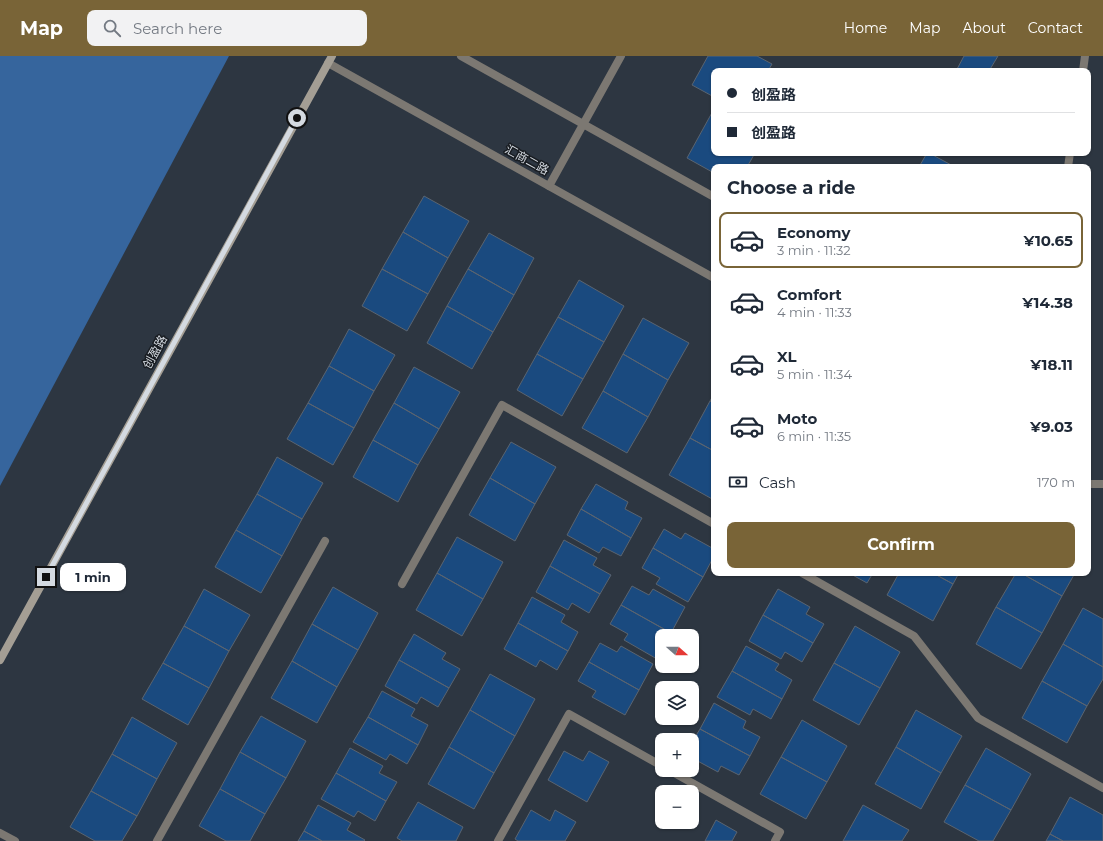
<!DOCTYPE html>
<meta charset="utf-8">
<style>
body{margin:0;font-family:Montserrat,"Noto Sans SC",sans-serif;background:#f2f2f3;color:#1f2937;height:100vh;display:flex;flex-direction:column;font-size:15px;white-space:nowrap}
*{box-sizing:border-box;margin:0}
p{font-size:13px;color:#747a83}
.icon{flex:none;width:22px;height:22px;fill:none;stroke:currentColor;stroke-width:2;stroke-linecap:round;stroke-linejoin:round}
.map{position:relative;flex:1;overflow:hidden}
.side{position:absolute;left:711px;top:108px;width:380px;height:412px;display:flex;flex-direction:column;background:#fff;border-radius:8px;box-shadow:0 1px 3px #0004}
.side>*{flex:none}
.top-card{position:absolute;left:711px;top:12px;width:380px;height:88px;border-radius:8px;box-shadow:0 1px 3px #0004;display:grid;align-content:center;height:88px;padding:0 16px;background:#fff}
.needle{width:26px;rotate:111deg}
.buttons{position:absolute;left:655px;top:573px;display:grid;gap:8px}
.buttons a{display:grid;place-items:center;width:44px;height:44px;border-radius:8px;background:#fff;box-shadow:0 1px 3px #0004;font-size:20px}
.end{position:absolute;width:18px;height:18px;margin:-9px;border:5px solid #d4dae1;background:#111;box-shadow:0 0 0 2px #111}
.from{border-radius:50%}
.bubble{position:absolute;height:28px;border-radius:8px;background:#fff;box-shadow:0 1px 3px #0004;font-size:13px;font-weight:700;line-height:28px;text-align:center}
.top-card b{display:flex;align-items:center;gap:14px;height:38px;font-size:15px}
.top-card b+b{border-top:1px solid #e0e1e3}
.top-card i{width:10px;height:10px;background:#1f2937}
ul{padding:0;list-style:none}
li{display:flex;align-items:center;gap:12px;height:56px;margin:0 8px 6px;padding:0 8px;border:2px solid transparent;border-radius:8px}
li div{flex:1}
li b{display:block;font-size:15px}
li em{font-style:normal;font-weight:700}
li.on{border-color:#796437}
li>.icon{width:36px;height:36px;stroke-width:1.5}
h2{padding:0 16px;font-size:18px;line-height:48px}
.pay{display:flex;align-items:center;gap:10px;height:44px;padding:0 16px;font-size:15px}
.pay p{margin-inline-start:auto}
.action{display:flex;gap:8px;margin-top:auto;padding:8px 16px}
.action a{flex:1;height:46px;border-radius:8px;background:#796437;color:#fff;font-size:16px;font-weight:700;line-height:46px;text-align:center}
header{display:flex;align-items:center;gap:24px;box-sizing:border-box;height:56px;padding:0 20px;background:#796437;color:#fff}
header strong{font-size:19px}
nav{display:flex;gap:22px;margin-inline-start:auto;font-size:14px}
.search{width:280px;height:36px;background:#f2f2f3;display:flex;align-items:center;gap:10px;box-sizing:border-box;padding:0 14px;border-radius:8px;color:#747a83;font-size:15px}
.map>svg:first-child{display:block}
.forest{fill:#36659d}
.building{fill:#1a4a7f;stroke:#5a6470}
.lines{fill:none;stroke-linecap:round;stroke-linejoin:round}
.lane{stroke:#7c7872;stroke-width:8}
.street{stroke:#7c7872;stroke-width:8}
.secondary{stroke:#a49e94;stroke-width:8}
.route{stroke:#d4dae1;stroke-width:5}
.labels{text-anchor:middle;stroke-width:3;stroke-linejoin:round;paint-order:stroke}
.street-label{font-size:12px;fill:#d4dae1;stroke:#191d22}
</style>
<header>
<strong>Map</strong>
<div class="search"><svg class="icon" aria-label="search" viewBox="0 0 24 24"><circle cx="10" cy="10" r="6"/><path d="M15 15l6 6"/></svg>Search here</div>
<nav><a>Home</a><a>Map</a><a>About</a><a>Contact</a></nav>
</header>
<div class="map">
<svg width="1103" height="785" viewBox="0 0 1103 785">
<rect width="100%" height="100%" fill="#2d3641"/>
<!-- forest -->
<path class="forest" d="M0,0H229L0,430Z"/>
<!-- building -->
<path class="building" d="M708,0H757L772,8L768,15H714V41L692,29Z
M964,0H998L989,15H956Z
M714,53V97H755L747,111H714V117L687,102Z
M927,97H929L955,111H919Z
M424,140L469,165L448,202L403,176Z
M403,176L448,202L428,238L382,213Z
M489,177L534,202L514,239L468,213Z
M382,213L428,238L407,275L362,250Z
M468,213L514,239L493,276L447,250Z
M579,224L624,250L604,286L558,261Z
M447,250L493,276L472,313L427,287Z
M558,261L604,286L583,323L537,298Z
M643,262L689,287L668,324L623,298Z
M349,273L395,299L374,335L329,310Z
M537,298L583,323L562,360L517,334Z
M623,298L668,324L648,361L603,335Z
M329,310L374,335L354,372L308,347Z
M414,311L460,336L439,373L394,347Z
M603,335L648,361L627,397L582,372Z
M714,338V347L710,345Z
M710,345L714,347V395L690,382Z
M308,347L354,372L333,409L287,383Z
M394,347L439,373L418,409L373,384Z
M690,382L714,395V444L669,419Z
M373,384L418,409L398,446L353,421Z
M511,386L556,411L535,448L490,422Z
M277,401L323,427L302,463L257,438Z
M490,422L535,448L515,485L469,459Z
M596,428L628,446L625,453L642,462L631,482L581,453Z
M257,438L302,463L282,500L236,474Z
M581,453L631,482L621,500L603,491L599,497L567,479Z
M664,473L681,483L685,477L714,493V500L703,521L653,492Z
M236,474L282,500L261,537L215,511Z
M457,481L503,506L483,543L437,517Z
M564,484L597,502L593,509L611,519L600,538L550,510Z
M653,492L703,521L688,546L656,528L660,522L642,512Z
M550,510L600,538L589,557L572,547L568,554L536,536Z
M437,517L483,543L462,580L416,554Z
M849,517H873L867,527Z
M899,517H933L953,528L933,565L887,539Z
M933,517H959L953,528Z
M1016,517H1021L1062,540L1042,577L996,551Z
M1021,517H1075L1062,540Z
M632,530L649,539L653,533L685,551L671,577L621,549Z
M333,531L378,557L358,594L312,568Z
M204,533L250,559L229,595L184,570Z
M778,533L810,551L806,558L824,568L813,587L763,559Z
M532,541L565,559L561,566L578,576L568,595L518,567Z
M621,549L671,577L669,580H662V593L657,603L624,584L628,578L610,568Z
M996,551L1042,577L1021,613L976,588Z
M1083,552L1103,563V611L1063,588Z
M763,559L813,587L802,606L785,596L781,603L749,585Z
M518,567L568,595L557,614L540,604L536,611L504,593Z
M312,568L358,594L337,631L292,605Z
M184,570L229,595L209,632L163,607Z
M855,570L900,596L880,632L834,607Z
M414,578L446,597L442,603L460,613L449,632L399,604Z
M600,587L617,596L621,590L653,608L639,634L589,606Z
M1063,588L1103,611V623L1087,650L1042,625Z
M746,590L779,608L775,614L792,624L782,643L732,615Z
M399,604L449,632L438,651L421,641L417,648L385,630Z
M292,605L337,631L317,667L271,642Z
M589,606L639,634L625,659L592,641L596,635L578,625Z
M163,607L209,632L188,669L142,643Z
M834,607L880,632L859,669L813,644Z
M732,615L782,643L771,663L753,653L750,659L717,641Z
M490,618L535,643L515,680L470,654Z
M1042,625L1087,650L1067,687L1022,662Z
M382,635L415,653L411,660L428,669L418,689L368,661Z
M714,647L746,665L743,672L760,681L750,700L700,673Z
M470,654L515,680L494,717L449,691Z
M916,654L962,680L941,717L896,691Z
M261,660L306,685L286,722L240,696Z
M132,661L177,687L157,723L112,698Z
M368,661L418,689L407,708L390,698L386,704L353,686Z
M802,664L847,690L827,726L781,701Z
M700,673L750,700L739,719L721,710L718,716L692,702V686Z
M449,691L494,717L474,753L428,728Z
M896,691L941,717L921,753L875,728Z
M350,692L383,710L379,717L397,726L386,745L336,717Z
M986,692L1031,718L1011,754L965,729Z
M564,695L583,705L589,695L609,706L587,746L548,724Z
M240,696L286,722L265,758L220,733Z
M112,698L157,723L137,760L91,735Z
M781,701L827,726L806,763L760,738Z
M336,717L386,745L375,765L358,755L354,761L321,743Z
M965,729L1011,754L993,785H979L944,766Z
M220,733L265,758L250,785H226L199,770Z
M91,735L137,760L122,785H95L70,771Z
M1070,741L1103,759V785H1063L1050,778Z
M418,746L463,771L456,785H402L397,782Z
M318,749L351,767L347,774L365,784L364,785H322L304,775Z
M863,749L909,774L902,785H843Z
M531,754L550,765L555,754L576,766L565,785H518L515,783Z
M716,764L737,776L732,785H705Z
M304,775L322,785H298Z
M1050,778L1063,785H1046Z"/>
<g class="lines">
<!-- lane -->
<path class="lane" d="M461,0L714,141
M1083,15L1085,0
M1068,111L1070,97
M549,130L621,0
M802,517L914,580L978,662L1103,732
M402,528L502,349L714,468
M669,714L780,776L775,785
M0,777L15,785
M157,785L325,485
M498,785L569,658L662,710"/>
<!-- street -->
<path class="street" d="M328,7L714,222
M1088,428H1103"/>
<!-- secondary -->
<path class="secondary" d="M0,604L332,0"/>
</g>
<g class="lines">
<!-- route -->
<path class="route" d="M46,521L297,62"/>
</g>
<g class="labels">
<!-- street labels -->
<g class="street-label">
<text transform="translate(527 104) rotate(29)" y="4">汇商二路</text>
<text transform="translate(155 296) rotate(-61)" y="4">创盈路</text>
</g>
</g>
</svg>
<div class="buttons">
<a><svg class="needle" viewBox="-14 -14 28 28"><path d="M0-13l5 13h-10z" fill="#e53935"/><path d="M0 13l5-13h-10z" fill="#747a83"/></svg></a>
<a><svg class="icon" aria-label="layers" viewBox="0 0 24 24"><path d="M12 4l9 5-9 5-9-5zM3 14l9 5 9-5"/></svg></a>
<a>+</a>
<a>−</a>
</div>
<i class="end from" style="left:297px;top:62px"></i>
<i class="end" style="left:46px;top:521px"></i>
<div class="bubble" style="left:60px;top:507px;width:66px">1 min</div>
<div class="top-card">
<b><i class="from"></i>创盈路</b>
<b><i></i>创盈路</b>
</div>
<section class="side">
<h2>Choose a ride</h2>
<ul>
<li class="on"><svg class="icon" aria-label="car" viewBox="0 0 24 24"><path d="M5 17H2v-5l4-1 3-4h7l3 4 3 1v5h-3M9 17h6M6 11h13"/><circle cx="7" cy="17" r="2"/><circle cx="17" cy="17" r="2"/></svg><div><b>Economy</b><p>3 min · 11:32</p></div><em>¥10.65</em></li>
<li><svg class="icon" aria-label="car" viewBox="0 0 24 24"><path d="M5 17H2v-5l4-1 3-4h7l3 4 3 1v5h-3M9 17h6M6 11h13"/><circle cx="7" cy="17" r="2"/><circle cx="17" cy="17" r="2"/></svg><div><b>Comfort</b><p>4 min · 11:33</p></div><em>¥14.38</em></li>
<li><svg class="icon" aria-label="car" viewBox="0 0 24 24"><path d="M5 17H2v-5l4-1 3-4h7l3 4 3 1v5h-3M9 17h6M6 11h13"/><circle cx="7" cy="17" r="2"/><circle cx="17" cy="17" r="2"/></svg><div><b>XL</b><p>5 min · 11:34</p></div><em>¥18.11</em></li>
<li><svg class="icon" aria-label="car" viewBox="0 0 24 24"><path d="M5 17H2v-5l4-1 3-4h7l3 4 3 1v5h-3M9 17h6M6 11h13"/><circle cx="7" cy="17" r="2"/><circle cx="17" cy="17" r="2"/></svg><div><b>Moto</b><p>6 min · 11:35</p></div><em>¥9.03</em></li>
</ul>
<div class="pay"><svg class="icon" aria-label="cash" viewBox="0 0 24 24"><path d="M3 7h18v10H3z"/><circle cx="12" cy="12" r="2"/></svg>Cash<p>170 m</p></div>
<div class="action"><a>Confirm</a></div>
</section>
</div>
